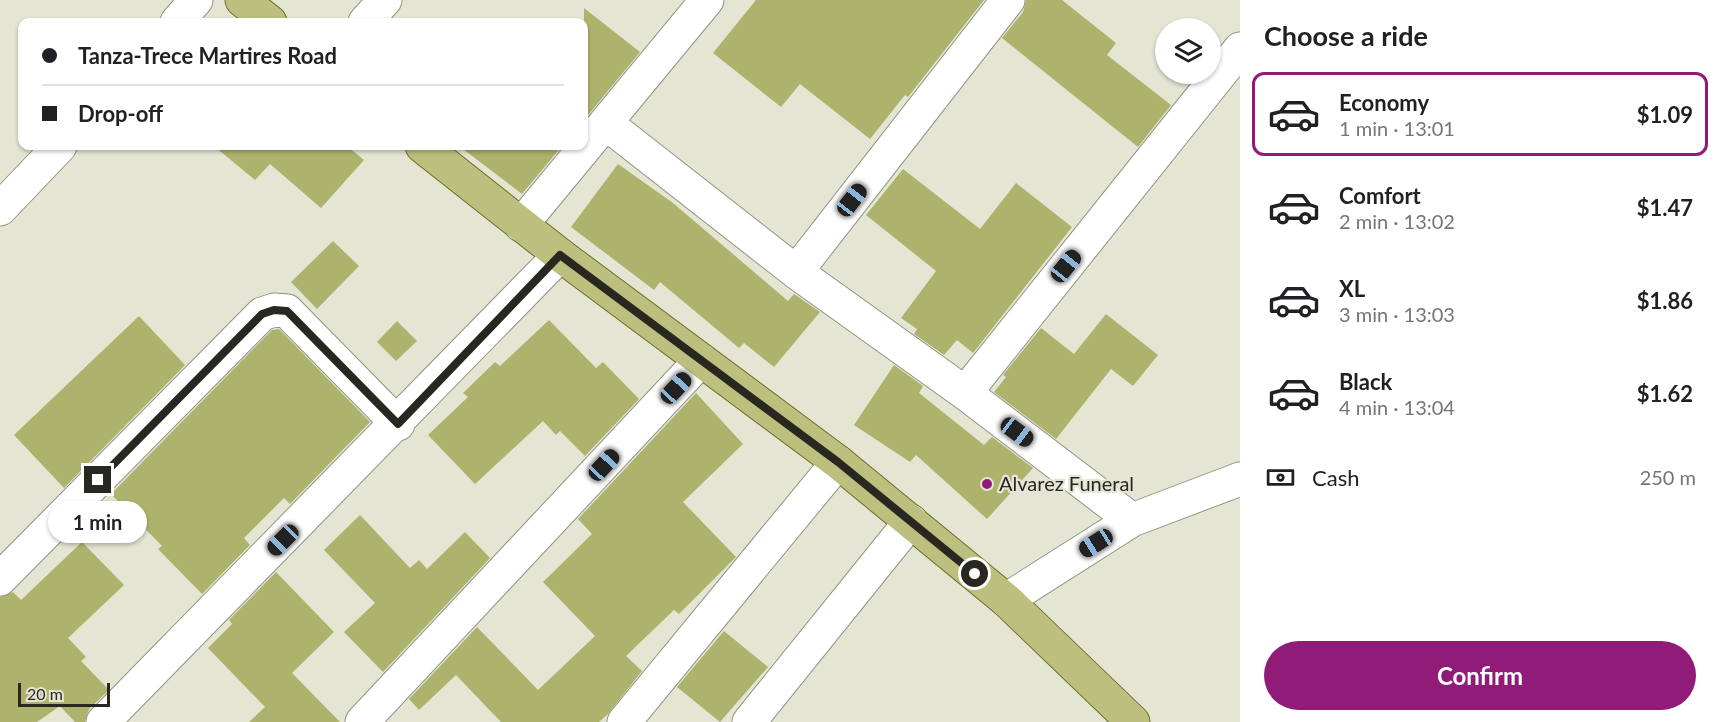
<!DOCTYPE html>
<meta charset="utf-8">
<style>
body{margin:0;font-family:Lato,sans-serif;background:#f6f6f6;color:#202124;height:100vh;display:flex;flex-direction:column;font-size:22px;white-space:nowrap}
*{box-sizing:border-box;margin:0}
p{font-size:20px;color:#757577}
.icon{flex:none;width:33px;height:33px;fill:none;stroke:currentColor;stroke-width:2;stroke-linecap:round;stroke-linejoin:round}
.map{position:relative;flex:1;overflow:hidden}
.panel{display:flex;flex-direction:column;background:#fff;width:480px}
.panel>*{flex:none}
.guide{position:absolute;left:18px;top:18px;width:570px;height:132px;border-radius:12px;box-shadow:0 2px 4px #0004;display:grid;align-content:center;height:132px;padding:0 24px;background:#fff}
.controls{position:absolute;left:1155px;top:18px;display:grid;gap:12px}
.controls a{display:grid;place-items:center;width:66px;height:66px;border-radius:50%;background:#fff;box-shadow:0 2px 4px #0004;font-size:30px}
.scale{position:absolute;left:18px;bottom:15px;width:92px;box-sizing:border-box;padding-left:6px;border:3px solid #282821;border-top:0;font-size:16px;line-height:21px;white-space:nowrap;color:#282821;-webkit-text-stroke:4px #e4e6d3;paint-order:stroke}
.end{position:absolute;width:27px;height:27px;margin:-14px;border:8px solid #282821;background:#fff;box-shadow:0 0 0 3px #fff}
.from{border-radius:50%}
.bubble{position:absolute;height:42px;border-radius:21px;background:#fff;box-shadow:0 2px 4px #0004;font-size:20px;font-weight:700;line-height:42px;text-align:center}
.car{position:absolute;width:18px;height:36px;margin:-18px -9px;border-radius:8px;box-shadow:0 0 4px 2px #0007;background:linear-gradient(#222 24%,#8ab4d8 0 40%,#222 0 76%,#8ab4d8 0 86%,#222 0)}
.guide b{display:flex;align-items:center;gap:21px;height:57px;font-size:22px}
.guide b+b{border-top:2px solid #e0e0e0}
.guide i{width:15px;height:15px;background:#202124}
ul{padding:0;list-style:none}
li{display:flex;align-items:center;gap:18px;height:84px;margin:0 12px 9px;padding:0 12px;border:3px solid transparent;border-radius:12px}
li div{flex:1}
li b{display:block;font-size:22px}
li em{font-style:normal;font-weight:700}
li.active{border-color:#911b79}
li>.icon{width:54px;height:54px;stroke-width:1.5}
h2{padding:0 24px;font-size:27px;line-height:72px}
.pay{display:flex;align-items:center;gap:15px;height:66px;padding:0 24px;font-size:22px}
.pay p{margin-inline-start:auto}
.primary-button{display:flex;gap:12px;margin-top:auto;padding:12px 24px}
.primary-button a{flex:1;height:69px;border-radius:36px;background:#911b79;color:#fff;font-size:24px;font-weight:700;line-height:69px;text-align:center}
main{display:flex;flex:1;min-height:0}
.map>svg:first-child{display:block}
.building{fill:#adb26c}
.lines{fill:none;stroke-linecap:round;stroke-linejoin:round}
.minor-casing{stroke:#919382;stroke-width:35}
.major-casing{stroke:#6c6e26;stroke-width:35}
.minor{stroke:#fff;stroke-width:33}
.major{stroke:#bcbf7e;stroke-width:33}
.route{stroke:#282821;stroke-width:8}
.poi-dot{fill:#911b79;stroke:#e4e6d3;stroke-width:2}
.labels{text-anchor:middle;stroke-width:4.5;stroke-linejoin:round;paint-order:stroke}
.poi-label{font-size:20px;fill:#282821;stroke:#e4e6d3;text-anchor:start}
</style>
<main>
<div class="map">
<svg width="1240" height="722" viewBox="0 0 1240 722">
<rect width="100%" height="100%" fill="#e4e6d3"/>
<!-- building -->
<path class="building" d="M756,0H984L908,97L905,95L870,139L800,84L781,107L713,53Z
M1026,0H1062L1116,43L1107,55L1171,105L1138,147L1002,38L1023,12Z
M584,8L640,52L584,120Z
M214,146H347L364,160L321,208L270,164L255,180Z
M459,146H562L522,194Z
M618,164L673,203L788,301L794,294L820,312L774,367L744,343L739,348L660,282L654,290L571,227Z
M903,169L980,229L1016,183L1072,227L973,353L957,340L944,355L914,334L917,329L901,318L936,271L866,215Z
M333,241L359,266L317,309L291,282Z
M1106,314L1158,355L1133,386L1111,369L1056,439L994,392L1006,377L1003,375L1041,328L1074,354Z
M139,316L185,365L64,488L14,435Z
M549,320L596,368L603,362L639,399L585,456L560,431L556,435L543,421L475,484L428,435L468,397L463,393L495,362L500,366Z
M397,321L417,341L396,361L377,342Z
M279,329L370,422L290,504L284,498L244,538L250,545L202,594L158,549L162,546L111,494L272,330Z
M894,365L923,386L919,393L984,445L992,437L1033,468L987,519L916,455L910,462L854,425Z
M696,393L743,444L683,502L736,557L679,614L674,610L626,656L642,671L608,714L599,722H501L456,675L419,710L409,699L477,627L538,690L595,636L543,582L592,534L578,519Z
M360,515L410,568L419,560L427,569L465,532L490,558L383,672L344,632L375,603L324,550Z
M82,542L124,585L68,638L86,657L81,661L109,690L89,709L85,722H75L60,706L37,722H0V597L13,592L21,600Z
M276,572L334,632L292,673L340,722H249L265,707L208,648L232,624L229,620Z
M724,631L768,667L720,722L677,687Z"/>
<g class="lines">
<!-- minor casing -->
<g class="minor-casing">
<path id="minor" d="M177,22L196,0
M365,22L385,0
M607,124L796,272L965,393L1132,520
M0,209L60,146
M521,225L707,0
M796,272L1008,0
M965,393L1240,49
M0,579L262,314L274,310L287,311L398,424
M1006,600L1132,520L1240,479
M103,722L560,255
M362,722L701,360
M624,722L838,462
M749,722L911,521"/>
</g>
<!-- major casing -->
<g class="major-casing">
<path id="major" d="M242,0L270,22
M422,146L560,255L838,462L1006,600L1133,722"/>
</g>
<!-- minor -->
<use href="#minor" class="minor"/>
<!-- major -->
<use href="#major" class="major"/>
</g>
<g class="lines">
<!-- route -->
<path class="route" d="M98,480L262,314L274,310L287,311L398,424L560,255L838,462L975,574"/>
</g>
<!-- markers -->
<circle class="poi-dot" cx="987" cy="484" r="6"/>
<g class="labels">
<!-- poi labels -->
<g class="poi-label">
<text x="999" y="491">Alvarez Funeral</text>
</g>
</g>
</svg>
<div class="controls">
<a><svg class="icon" aria-label="layers" viewBox="0 0 24 24"><path d="M12 4l9 5-9 5-9-5zM3 14l9 5 9-5"/></svg></a>
</div>
<div class="scale">20 m</div>
<i class="end from" style="left:975px;top:574px"></i>
<i class="end" style="left:98px;top:480px"></i>
<div class="bubble" style="left:48px;top:501px;width:99px">1 min</div>
<i class="car" style="left:852px;top:200px;rotate:38deg"></i>
<i class="car" style="left:1066px;top:266px;rotate:39deg"></i>
<i class="car" style="left:676px;top:388px;rotate:43deg"></i>
<i class="car" style="left:1017px;top:432px;rotate:127deg"></i>
<i class="car" style="left:604px;top:465px;rotate:43deg"></i>
<i class="car" style="left:283px;top:540px;rotate:225deg"></i>
<i class="car" style="left:1096px;top:543px;rotate:238deg"></i>
<div class="guide">
<b><i class="from"></i>Tanza-Trece Martires Road</b>
<b><i></i>Drop-off</b>
</div>
</div>
<section class="panel">
<h2>Choose a ride</h2>
<ul>
<li class="active"><svg class="icon" aria-label="car" viewBox="0 0 24 24"><path d="M5 17H2v-5l4-1 3-4h7l3 4 3 1v5h-3M9 17h6M6 11h13"/><circle cx="7" cy="17" r="2"/><circle cx="17" cy="17" r="2"/></svg><div><b>Economy</b><p>1 min · 13:01</p></div><em>$1.09</em></li>
<li><svg class="icon" aria-label="car" viewBox="0 0 24 24"><path d="M5 17H2v-5l4-1 3-4h7l3 4 3 1v5h-3M9 17h6M6 11h13"/><circle cx="7" cy="17" r="2"/><circle cx="17" cy="17" r="2"/></svg><div><b>Comfort</b><p>2 min · 13:02</p></div><em>$1.47</em></li>
<li><svg class="icon" aria-label="car" viewBox="0 0 24 24"><path d="M5 17H2v-5l4-1 3-4h7l3 4 3 1v5h-3M9 17h6M6 11h13"/><circle cx="7" cy="17" r="2"/><circle cx="17" cy="17" r="2"/></svg><div><b>XL</b><p>3 min · 13:03</p></div><em>$1.86</em></li>
<li><svg class="icon" aria-label="car" viewBox="0 0 24 24"><path d="M5 17H2v-5l4-1 3-4h7l3 4 3 1v5h-3M9 17h6M6 11h13"/><circle cx="7" cy="17" r="2"/><circle cx="17" cy="17" r="2"/></svg><div><b>Black</b><p>4 min · 13:04</p></div><em>$1.62</em></li>
</ul>
<div class="pay"><svg class="icon" aria-label="cash" viewBox="0 0 24 24"><path d="M3 7h18v10H3z"/><circle cx="12" cy="12" r="2"/></svg>Cash<p>250 m</p></div>
<div class="primary-button"><a>Confirm</a></div>
</section>
</main>
